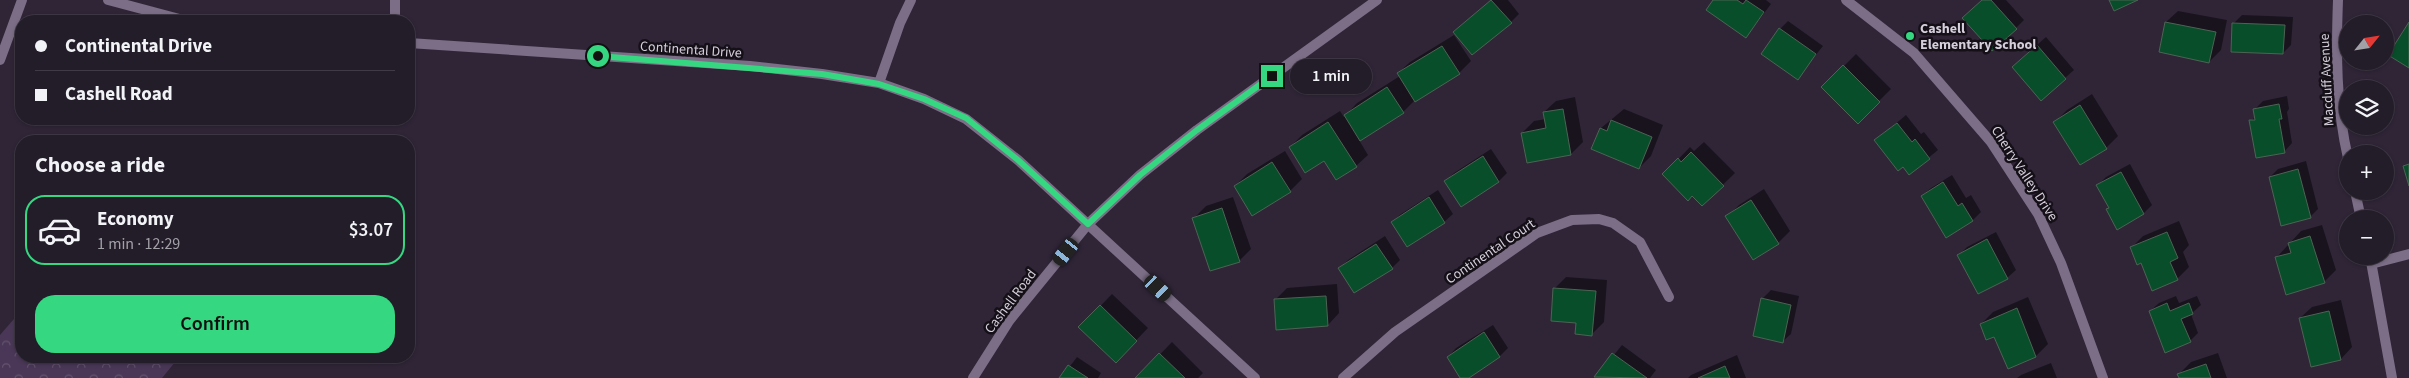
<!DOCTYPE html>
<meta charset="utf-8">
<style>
body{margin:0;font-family:"Source Sans 3",sans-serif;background:#2b2531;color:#f1f3f6;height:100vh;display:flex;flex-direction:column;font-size:19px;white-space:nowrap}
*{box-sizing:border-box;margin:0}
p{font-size:16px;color:#a3a1a8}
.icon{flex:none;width:28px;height:28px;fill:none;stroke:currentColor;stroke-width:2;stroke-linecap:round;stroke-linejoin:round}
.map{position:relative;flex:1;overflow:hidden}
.details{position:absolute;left:15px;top:135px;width:400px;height:228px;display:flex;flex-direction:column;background:#231c29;border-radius:20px;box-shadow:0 1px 4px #0004,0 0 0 1px #403a46}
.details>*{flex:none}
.top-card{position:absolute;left:15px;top:15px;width:400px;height:110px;border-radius:20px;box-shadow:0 1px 4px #0004,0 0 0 1px #403a46;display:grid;align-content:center;height:110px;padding:0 20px;background:#231c29}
.needle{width:32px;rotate:60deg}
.controls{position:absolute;left:2339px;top:15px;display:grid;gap:10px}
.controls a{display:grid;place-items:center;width:55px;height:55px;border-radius:50%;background:#231c29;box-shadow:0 1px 4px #0004,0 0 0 1px #403a46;font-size:25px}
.end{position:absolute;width:22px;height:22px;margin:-11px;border:6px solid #35d881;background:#111;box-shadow:0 0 0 2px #111}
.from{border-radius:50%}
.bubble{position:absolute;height:35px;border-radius:18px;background:#231c29;box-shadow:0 1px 4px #0004,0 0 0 1px #403a46;font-size:16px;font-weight:600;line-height:35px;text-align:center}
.car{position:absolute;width:15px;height:30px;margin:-15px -8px;border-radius:6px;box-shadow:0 0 4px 1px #0007;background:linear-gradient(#222 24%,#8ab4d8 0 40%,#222 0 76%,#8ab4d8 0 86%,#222 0)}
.top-card b{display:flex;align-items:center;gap:18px;height:48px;font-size:19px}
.top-card b+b{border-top:1px solid #403a46}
.top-card i{width:12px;height:12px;background:#f1f3f6}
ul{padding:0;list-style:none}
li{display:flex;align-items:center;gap:15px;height:70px;margin:0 10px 8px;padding:0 10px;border:2px solid transparent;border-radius:20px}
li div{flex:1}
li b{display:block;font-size:19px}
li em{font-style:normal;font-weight:600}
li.active{border-color:#35d881}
li>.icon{width:45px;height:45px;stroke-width:1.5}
h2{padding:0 20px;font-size:22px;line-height:60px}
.button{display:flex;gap:10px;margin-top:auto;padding:10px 20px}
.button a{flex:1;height:58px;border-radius:20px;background:#35d881;color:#111;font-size:20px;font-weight:600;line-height:58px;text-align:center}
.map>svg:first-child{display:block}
.forest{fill:url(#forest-crowns)}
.shadow{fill:#0007}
.building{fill:#094e2a;stroke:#4d6354}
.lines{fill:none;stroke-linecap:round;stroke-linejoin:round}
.minor{stroke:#7b6e86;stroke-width:10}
.tertiary{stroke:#7b6e86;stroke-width:10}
.route{stroke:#35d881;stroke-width:6}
.poi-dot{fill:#35d881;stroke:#151018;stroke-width:2}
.labels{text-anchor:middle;stroke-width:5;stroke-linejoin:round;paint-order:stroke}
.poi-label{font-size:14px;font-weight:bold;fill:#d5cfdb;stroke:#151018;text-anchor:start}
.street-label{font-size:14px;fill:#d5cfdb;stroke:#151018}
</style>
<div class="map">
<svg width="2409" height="378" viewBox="0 0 2409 378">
<defs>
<pattern id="forest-crowns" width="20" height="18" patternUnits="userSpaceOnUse" patternTransform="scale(1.25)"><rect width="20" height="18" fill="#4a3757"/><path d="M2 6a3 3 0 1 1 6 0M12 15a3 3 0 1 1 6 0" fill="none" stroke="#63536f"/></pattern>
</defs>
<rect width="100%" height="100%" fill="#2f2537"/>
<!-- forest -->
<path class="forest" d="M21,311V356H180L162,378H0V335Z"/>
<!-- shadow -->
<path class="shadow" d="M1491,0H1508L1519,14L1511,22L1455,32Z
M1714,0H1766L1771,4L1746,37Z
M1983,0H2006L2024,20L2016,28Z
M2178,11L2227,20L2221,50L2209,62L2166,22Z
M2242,15L2293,17L2291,45L2283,53L2234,23Z
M1788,21L1823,46L1797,78L1780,29Z
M1454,35L1471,61L1459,73L1415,100L1403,112L1359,140L1368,155L1356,166L1324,159L1290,147L1302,135L1340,111L1344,117L1357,103L1400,76L1398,73L1410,62Z
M2046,37L2074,70L2041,99L2022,58Z
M1856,54L1891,89L1858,122L1823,87Z
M2092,94L2118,136L2106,148L2055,122L2067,110Z
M2287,96L2289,109L2287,112L2292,143L2284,152L2251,121L2256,116L2255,109L2263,101Z
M1575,97L1583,142L1571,154L1522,133L1534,121L1546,119L1544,112L1556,101Z
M1624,109L1663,125L1651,156L1639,168L1593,148L1601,128Z
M1906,115L1921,134L1924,132L1938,150L1910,173L1876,140Z
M1704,142L1735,173L1702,205L1664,174L1690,147L1694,151Z
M1491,149L1507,173L1499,181L1461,205L1446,181L1454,173Z
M1285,151L1302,179L1290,191L1235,186L1247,174Z
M2306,161L2318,209L2310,217L2270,177L2278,169Z
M2130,164L2152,205L2144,213L2107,209L2110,207L2098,185L2106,177Z
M1952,175L1966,198L1971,195L1981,212L1973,220L1947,236L1922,196L1931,188Z
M1764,189L1790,231L1778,243L1727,217L1739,205Z
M1438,190L1453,214L1444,222L1407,245L1392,222L1401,214Z
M1233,197L1251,249L1239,261L1194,218L1206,206Z
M2179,221L2189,245L2183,252L2189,267L2177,279L2141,262L2131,248L2143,236Z
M2322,225L2336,270L2324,282L2276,258L2301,231Z
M1996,232L2016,270L2007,278L1959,255L1967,247Z
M1385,236L1400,260L1392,268H1340L1348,260Z
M1566,277L1607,280L1604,322L1592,334L1577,321L1554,289Z
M1337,284L1339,313L1328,325L1275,300L1287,288Z
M1771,290L1799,296L1791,334L1782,342L1762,299Z
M1112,294L1148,328L1116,361L1080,327Z
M2176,296L2179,303L2197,296L2201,305L2191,314L2198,333L2190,341L2150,311L2159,303Z
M2028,297L2048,344L2036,356L2008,367L1995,335L1981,324L1993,312Z
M2341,300L2352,347L2341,359L2300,318L2312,307Z
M1493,325L1508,348L1500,356L1466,378H1462L1448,357L1456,348Z
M1172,342L1203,373L1198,378H1137Z
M1622,345L1656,370L1650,378L1596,377Z
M2218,353L2227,378H2180L2179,374L2191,362Z
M1737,355L1746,378H1688L1691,375Z
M1077,357L1101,373L1098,378H1061Z
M2051,363L2057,378H2017L2021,375Z"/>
<!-- building -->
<path class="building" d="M1491,0L1512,23L1472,55L1453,32Z
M1713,0H1737L1743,4L1746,0L1764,12L1746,38L1706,10Z
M1982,0H1991L2017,29L1992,51L1962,18Z
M2109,0H2138L2114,11Z
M2165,22L2216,32L2209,63L2159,52Z
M2409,22V68L2388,55Z
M2232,23L2285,25L2283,54L2231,52Z
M1779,28L1816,54L1798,80L1761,54Z
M2037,45L2066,79L2041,101L2012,67Z
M1442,46L1460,74L1415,102L1397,73Z
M1843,65L1880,102L1858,124L1821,87Z
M1387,87L1404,113L1360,141L1344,115Z
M2279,104L2282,119H2279L2285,153L2256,158L2249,120H2255L2253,109Z
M2080,105L2107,149L2080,165L2053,122Z
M1563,109L1571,155L1527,163L1521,133L1546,128L1543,112Z
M1611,120L1652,137L1639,169L1591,149L1600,128L1607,131Z
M1328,122L1357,167L1336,180L1324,161L1305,173L1289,147Z
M1897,123L1912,142L1915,139L1930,159L1909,175L1903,167L1898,171L1874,140Z
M1691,152L1724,186L1702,206L1692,196L1688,201L1662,174L1678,158L1681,162Z
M1483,156L1499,182L1461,207L1444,181Z
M1272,162L1291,192L1252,216L1234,186Z
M2409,164V186L2403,166Z
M2298,169L2311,218L2281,226L2269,177Z
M2121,172L2144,214L2117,230L2106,209L2109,208L2096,185Z
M1943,182L1958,206L1962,203L1973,221L1946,238L1921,196Z
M1429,197L1445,223L1407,247L1391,222Z
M1751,200L1779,244L1753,260L1725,216Z
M1222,208L1240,262L1210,271L1192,218Z
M2167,232L2178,258L2170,262L2178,280L2152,291L2141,263L2137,265L2130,247Z
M2310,236L2325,283L2286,295L2275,257L2291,253L2288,243Z
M1987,239L2008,279L1978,294L1957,255Z
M1376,244L1393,269L1354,293L1338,268Z
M1553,288L1596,291L1592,336L1575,334L1576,323L1551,321Z
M1326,296L1328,326L1276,330L1274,299Z
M1761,298L1791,305L1783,343L1753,336Z
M2167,303L2170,311L2189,303L2193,314L2181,319L2191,342L2165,353L2149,311Z
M1100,305L1137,341L1116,363L1078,327Z
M2017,308L2036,357L2008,369L1994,337L1986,340L1980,324Z
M2329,311L2341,360L2311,367L2299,318Z
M1484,332L1500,357L1469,378H1460L1447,357Z
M1159,353L1185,378H1135Z
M1612,353L1647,378L1594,377Z
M2206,364L2211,378H2179L2177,374Z
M1068,365L1088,378H1059Z
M1725,366L1730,378H1698Z"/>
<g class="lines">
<!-- minor -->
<path class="minor" d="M108,0L187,21
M2338,0C2336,52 2336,107 2348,158
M395,21V0
M409,43L750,66L822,74L879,83L924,99L966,119L1018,160L1255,378
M0,60L22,0
M879,83L900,23L911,0
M2355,191L2361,219
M2370,256L2392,378
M2371,264L2409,254
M1343,378L1395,332L1537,233L1572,220L1599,219L1613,223L1640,242L1669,297"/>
<!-- tertiary -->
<path class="tertiary" d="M1846,0L1914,53L1991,142L2038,214L2061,263L2103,378
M973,378L1009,321L1088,224L1140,175L1197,130L1377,0"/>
</g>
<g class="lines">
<!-- route -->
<path class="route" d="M598,56L822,74L879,84L924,99L966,118L1018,160L1088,224L1140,175L1197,130L1272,76"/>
</g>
<!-- markers -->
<circle class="poi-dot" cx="1910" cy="36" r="5"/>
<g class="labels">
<!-- poi labels -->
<g class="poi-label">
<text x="1920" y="33">Cashell<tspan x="1920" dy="16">Elementary School</tspan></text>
</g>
<!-- street labels -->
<g class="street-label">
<text transform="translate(691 49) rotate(4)" y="5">Continental Drive</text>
<text transform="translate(2326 80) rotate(-93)" y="5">Macduff Avenue</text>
<text transform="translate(2025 173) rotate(57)" y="5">Cherry Valley Drive</text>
<text transform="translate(1490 251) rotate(-34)" y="5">Continental Court</text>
<text transform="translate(1010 301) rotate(-53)" y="5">Cashell Road</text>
</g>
</g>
</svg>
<div class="controls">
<a><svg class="needle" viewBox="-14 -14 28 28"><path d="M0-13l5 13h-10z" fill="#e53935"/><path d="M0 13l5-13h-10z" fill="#a3a1a8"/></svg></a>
<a><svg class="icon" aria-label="layers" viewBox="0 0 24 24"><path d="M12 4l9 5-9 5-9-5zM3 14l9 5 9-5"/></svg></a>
<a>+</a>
<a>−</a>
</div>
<i class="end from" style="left:598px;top:56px"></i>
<i class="end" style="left:1272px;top:76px"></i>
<div class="bubble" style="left:1290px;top:59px;width:82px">1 min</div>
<i class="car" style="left:1066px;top:252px;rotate:219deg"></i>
<i class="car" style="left:1158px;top:288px;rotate:133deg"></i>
<div class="top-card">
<b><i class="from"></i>Continental Drive</b>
<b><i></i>Cashell Road</b>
</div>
<section class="details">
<h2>Choose a ride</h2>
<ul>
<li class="active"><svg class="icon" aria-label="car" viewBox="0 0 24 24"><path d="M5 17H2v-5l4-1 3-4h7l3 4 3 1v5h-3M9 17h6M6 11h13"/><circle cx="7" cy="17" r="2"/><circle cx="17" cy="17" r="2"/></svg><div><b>Economy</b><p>1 min · 12:29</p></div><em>$3.07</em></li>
</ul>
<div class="button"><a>Confirm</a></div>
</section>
</div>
